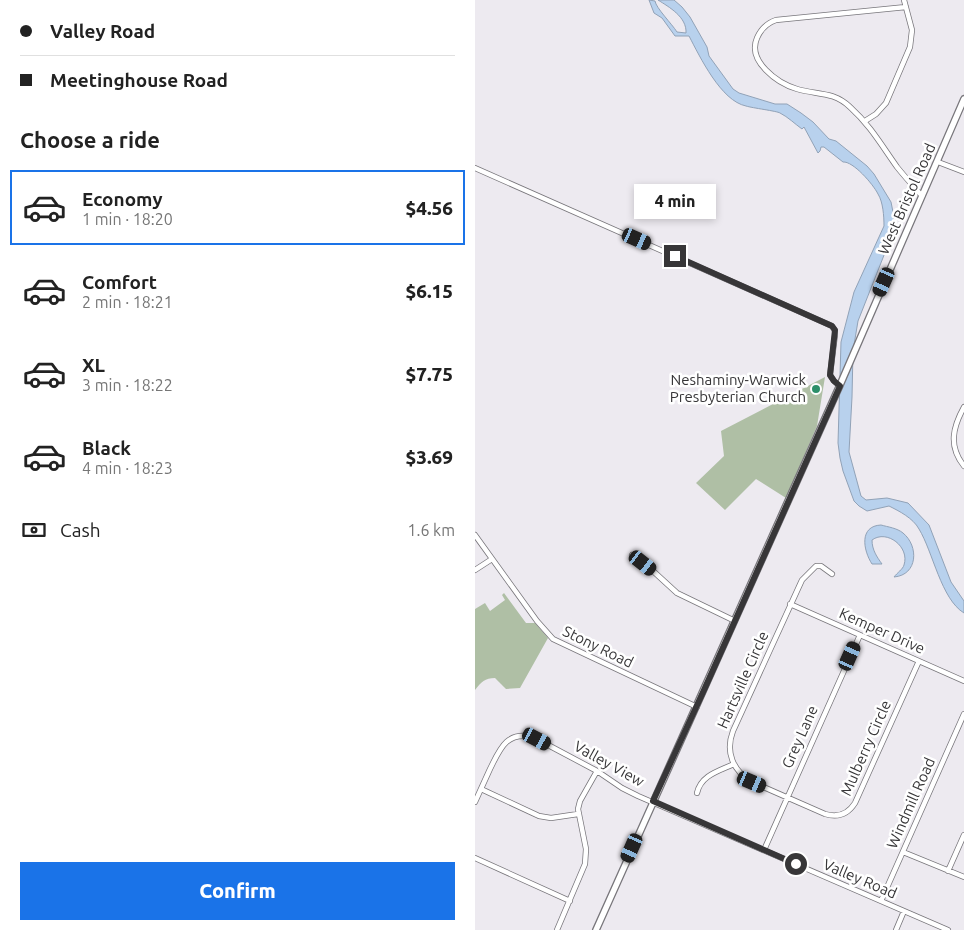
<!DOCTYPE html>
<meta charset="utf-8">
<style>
body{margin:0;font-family:Ubuntu,sans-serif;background:#f6f6f6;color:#222;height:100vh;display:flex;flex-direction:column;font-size:19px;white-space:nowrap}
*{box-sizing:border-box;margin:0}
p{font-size:16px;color:#767676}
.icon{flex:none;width:28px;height:28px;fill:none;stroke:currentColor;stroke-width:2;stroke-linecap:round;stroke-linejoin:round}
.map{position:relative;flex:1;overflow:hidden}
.details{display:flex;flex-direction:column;background:#fff;width:475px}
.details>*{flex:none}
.banner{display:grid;align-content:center;height:110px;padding:0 20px;background:#fff}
.end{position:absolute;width:22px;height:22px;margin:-11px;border:6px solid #373638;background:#fff;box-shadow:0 0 0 2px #fff}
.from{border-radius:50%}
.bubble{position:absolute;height:35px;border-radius:0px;background:#fff;box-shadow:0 2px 8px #0003;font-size:16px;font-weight:800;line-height:35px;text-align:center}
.car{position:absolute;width:15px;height:30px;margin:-15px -8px;border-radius:6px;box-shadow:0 0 4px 1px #0007;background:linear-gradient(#222 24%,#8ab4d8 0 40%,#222 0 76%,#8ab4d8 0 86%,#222 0)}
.banner b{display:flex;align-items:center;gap:18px;height:48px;font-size:19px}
.banner b+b{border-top:1px solid #e0e0e0}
.banner i{width:12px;height:12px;background:#222}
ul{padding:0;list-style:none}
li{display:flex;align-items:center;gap:15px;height:75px;margin:0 10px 8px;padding:0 10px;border:2px solid transparent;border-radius:0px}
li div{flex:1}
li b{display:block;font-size:19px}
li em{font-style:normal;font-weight:800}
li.selected{border-color:#1a73e8}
li>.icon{width:45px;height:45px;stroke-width:1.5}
h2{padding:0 20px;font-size:22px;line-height:60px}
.pay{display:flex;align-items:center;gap:12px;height:55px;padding:0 20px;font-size:19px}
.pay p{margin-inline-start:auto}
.cta{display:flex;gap:10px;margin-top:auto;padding:10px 20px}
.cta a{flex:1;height:58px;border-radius:0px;background:#1a73e8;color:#fff;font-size:20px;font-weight:800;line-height:58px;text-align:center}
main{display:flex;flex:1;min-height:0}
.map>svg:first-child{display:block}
.green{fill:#afbfa5}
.water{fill:#b8d1ed;stroke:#91a2b7}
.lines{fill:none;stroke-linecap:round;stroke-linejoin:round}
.minor-casing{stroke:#78767b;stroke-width:6}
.major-casing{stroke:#78767b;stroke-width:8}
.minor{stroke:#fff;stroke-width:4.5}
.major{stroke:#fff;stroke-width:5.5}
.route{stroke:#373638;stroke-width:6}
.poi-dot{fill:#2c8f69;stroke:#fff;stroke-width:2}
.labels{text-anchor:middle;stroke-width:5;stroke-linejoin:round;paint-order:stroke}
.street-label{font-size:15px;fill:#373638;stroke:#fff}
.poi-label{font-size:15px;fill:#373638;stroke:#fff;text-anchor:end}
</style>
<main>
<section class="details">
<div class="banner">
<b><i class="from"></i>Valley Road</b>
<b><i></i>Meetinghouse Road</b>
</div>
<h2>Choose a ride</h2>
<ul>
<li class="selected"><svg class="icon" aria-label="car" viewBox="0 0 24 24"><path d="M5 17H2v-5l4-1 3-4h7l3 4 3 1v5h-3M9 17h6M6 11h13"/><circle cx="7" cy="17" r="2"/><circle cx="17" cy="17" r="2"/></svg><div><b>Economy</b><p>1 min · 18:20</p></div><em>$4.56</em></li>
<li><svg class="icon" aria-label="car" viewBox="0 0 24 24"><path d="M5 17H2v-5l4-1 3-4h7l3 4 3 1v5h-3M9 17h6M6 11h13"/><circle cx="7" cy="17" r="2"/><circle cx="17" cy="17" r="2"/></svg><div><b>Comfort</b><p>2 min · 18:21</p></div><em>$6.15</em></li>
<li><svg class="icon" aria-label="car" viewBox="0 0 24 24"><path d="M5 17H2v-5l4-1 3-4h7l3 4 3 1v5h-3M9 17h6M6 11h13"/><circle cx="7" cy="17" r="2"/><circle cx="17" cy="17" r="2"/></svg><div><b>XL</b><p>3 min · 18:22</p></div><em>$7.75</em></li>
<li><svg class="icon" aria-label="car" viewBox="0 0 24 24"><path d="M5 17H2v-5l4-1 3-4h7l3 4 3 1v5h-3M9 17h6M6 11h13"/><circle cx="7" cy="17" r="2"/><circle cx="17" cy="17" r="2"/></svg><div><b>Black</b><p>4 min · 18:23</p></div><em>$3.69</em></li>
</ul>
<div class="pay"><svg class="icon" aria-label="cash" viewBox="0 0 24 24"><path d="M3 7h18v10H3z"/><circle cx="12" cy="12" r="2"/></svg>Cash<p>1.6 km</p></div>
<div class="cta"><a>Confirm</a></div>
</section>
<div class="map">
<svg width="489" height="930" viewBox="0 0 489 930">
<rect width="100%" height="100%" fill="#edeaf0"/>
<!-- green -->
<path class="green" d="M350,377L342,426L311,498L281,479L250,510L221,483L249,456L246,431Z
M29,593L51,623H60L73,638L45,688L31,689L20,678C10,678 6,682 0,690V609L10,603L15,611L30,600L27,595Z"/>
<!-- water -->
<path class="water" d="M174,0L180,1C181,8 197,24 202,32L211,33C212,17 194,7 183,0H199L207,7L215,17L232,47L234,56L258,89L264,93L300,104H312L326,113L338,122L354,139L361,141L392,166L399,174L416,202L419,217L415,240L383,321L378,351L377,397L374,452L386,496L391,500L412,498L433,503L454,525L476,582L489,601V613C466,599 458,552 444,529C438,518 424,511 414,506L392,511L384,506L379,501L368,471L365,458L363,443L366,342L379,292L409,226C409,216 408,202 403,194C398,184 378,161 368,162L349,147H346L345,151L343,153L329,127L327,129C320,124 313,117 305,113C302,111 277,108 271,106C246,101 225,57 214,36H200L187,18L179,13Z
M406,525C413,527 422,528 428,533C444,546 443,575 419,577C422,573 428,569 429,565C435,547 412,529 397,540C397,550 402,557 407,564H397C388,550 384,526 406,525Z"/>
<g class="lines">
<!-- minor casing -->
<g class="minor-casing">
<path id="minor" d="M431,7L301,20C292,23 286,29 282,38C272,61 302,83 322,89C342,95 358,91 375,107C395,125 407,146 422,167C430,177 439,187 447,196
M390,121L401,114L411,103L435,47L437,30L429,0
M463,162L489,172
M0,168L357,326L360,331V335L355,375L359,381L365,386
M489,407C478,427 473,446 489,466
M0,535L62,621L78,639L222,707
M157,555L178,571L202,593L260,621
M0,570L17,559
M357,574L346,566H341L327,580L258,731C250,752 258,771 277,782L350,814C363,818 373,814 380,803L444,661
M315,604L489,681
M6,789L64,816L76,818L103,814
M222,793C226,775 244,771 259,764
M0,802C5,791 10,780 15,769C25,749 31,731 58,737L122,771L147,788L163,796L473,930
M289,850L385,635
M428,852L489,877
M0,858L95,901
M473,871L489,835
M406,901L489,714
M82,930L110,864L111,849L103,809L105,801L122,771
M421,930L429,911"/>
</g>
<!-- major casing -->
<g class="major-casing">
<path id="major" d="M121,930L365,385L489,99"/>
</g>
<!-- minor -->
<use href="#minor" class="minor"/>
<!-- major -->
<use href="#major" class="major"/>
</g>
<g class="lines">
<!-- route -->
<path class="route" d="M200,256L357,326L360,330L355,375L359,381L365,386L229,690L178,801L321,864"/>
</g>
<!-- markers -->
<circle class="poi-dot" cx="341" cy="389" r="5"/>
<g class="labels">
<!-- street labels -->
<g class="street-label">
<text transform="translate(432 199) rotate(-66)" y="5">West Bristol Road</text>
<text transform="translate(407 631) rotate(24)" y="5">Kemper Drive</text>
<text transform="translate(123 647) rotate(26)" y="5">Stony Road</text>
<text transform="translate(268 680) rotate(-66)" y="5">Hartsville Circle</text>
<text transform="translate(325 737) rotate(-66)" y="5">Grey Lane</text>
<text transform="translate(391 748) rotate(-66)" y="5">Mulberry Circle</text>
<text transform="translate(134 764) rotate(29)" y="5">Valley View</text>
<text transform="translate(436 803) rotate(-66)" y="5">Windmill Road</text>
<text transform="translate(385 879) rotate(23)" y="5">Valley Road</text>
</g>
<!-- poi labels -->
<g class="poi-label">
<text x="331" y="385">Neshaminy-Warwick<tspan x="331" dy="17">Presbyterian Church</tspan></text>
</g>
</g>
</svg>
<i class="end from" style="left:321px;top:864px"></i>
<i class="end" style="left:200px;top:256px"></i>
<div class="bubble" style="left:159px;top:184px;width:82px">4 min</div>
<i class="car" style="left:162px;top:239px;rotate:114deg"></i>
<i class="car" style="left:409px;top:282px;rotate:204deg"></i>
<i class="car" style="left:168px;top:563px;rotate:128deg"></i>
<i class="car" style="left:375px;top:656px;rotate:24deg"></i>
<i class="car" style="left:62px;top:739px;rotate:118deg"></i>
<i class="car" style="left:277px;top:782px;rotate:113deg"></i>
<i class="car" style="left:157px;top:848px;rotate:204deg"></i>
</div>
</main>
